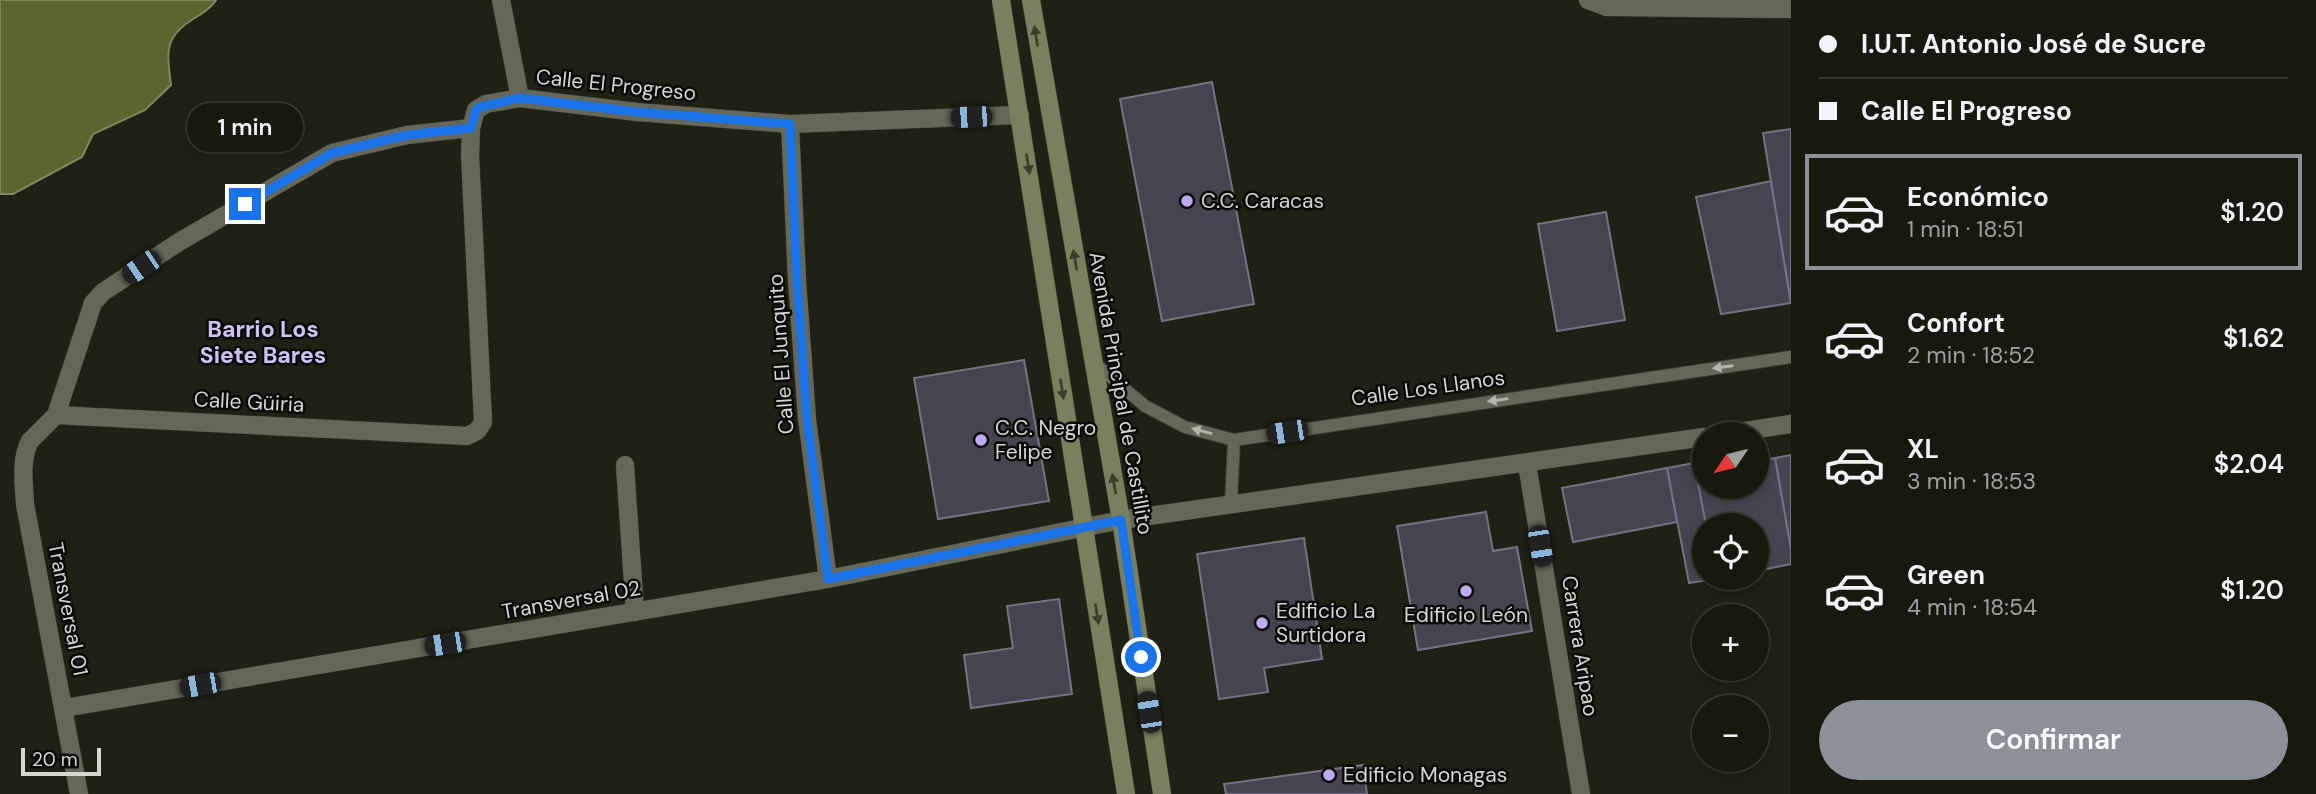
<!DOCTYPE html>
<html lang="es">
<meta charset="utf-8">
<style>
body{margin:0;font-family:"DM Sans",sans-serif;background:#202218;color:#f1f3f6;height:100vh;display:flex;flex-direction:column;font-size:26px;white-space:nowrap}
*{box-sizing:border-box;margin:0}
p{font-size:23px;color:#9ea09e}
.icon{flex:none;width:38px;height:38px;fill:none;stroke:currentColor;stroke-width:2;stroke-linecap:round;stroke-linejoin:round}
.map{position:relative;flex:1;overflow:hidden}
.side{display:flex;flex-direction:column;background:#17190f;width:525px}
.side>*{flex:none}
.top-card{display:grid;align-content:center;height:154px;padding:0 28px;background:#17190f}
.needle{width:46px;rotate:235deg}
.buttons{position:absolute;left:1692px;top:422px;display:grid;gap:14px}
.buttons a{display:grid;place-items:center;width:77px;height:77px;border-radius:50%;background:#17190f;box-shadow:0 4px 10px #0003,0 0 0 2px #36382f;font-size:35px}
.scale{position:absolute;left:21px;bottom:18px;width:80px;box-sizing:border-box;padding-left:7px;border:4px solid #d5d7ce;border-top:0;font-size:19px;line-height:24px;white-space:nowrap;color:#d5d7ce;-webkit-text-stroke:5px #090a05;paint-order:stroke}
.end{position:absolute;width:32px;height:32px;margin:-16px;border:9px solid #1a73e8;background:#fff;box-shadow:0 0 0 4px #fff}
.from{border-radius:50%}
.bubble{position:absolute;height:49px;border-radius:24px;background:#17190f;box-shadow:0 4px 10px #0003,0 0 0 2px #36382f;font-size:23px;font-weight:600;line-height:49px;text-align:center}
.car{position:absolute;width:21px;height:42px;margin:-21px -10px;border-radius:9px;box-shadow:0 0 5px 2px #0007;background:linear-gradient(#222 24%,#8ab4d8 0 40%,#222 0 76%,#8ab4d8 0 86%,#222 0)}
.top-card b{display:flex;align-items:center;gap:24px;height:66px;font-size:26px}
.top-card b+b{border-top:2px solid #36382f}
.top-card i{width:18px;height:18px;background:#f1f3f6}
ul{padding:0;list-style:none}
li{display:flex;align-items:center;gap:21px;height:116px;margin:0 14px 10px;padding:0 14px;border:4px solid transparent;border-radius:0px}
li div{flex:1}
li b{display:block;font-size:26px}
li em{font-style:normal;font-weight:600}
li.active{border-color:#8c9099}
li>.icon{width:63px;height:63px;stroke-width:1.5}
.cta{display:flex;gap:14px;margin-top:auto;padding:14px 28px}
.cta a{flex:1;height:80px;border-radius:42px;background:#8c9099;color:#fff;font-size:28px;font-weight:600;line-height:80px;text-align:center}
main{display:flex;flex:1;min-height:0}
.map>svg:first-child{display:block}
.water{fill:#5c652e;stroke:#80875e;stroke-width:2}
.building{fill:#474452;stroke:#767282;stroke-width:2}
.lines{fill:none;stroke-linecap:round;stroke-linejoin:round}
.service-casing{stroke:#3a3c33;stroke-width:14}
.minor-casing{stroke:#3a3c33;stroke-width:19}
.secondary-casing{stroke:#3a3c33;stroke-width:19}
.service{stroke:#656859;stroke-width:12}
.minor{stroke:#656859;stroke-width:18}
.secondary{stroke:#7a805d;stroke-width:18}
.oneway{fill:#3c3f2d}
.oneway2{fill:#b3b6ab}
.route{stroke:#1a73e8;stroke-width:9}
.poi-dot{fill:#bda9f5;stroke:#090a05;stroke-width:2.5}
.labels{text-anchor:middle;stroke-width:5;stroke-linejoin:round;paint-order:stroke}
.street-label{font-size:21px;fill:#d5d7ce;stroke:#090a05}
.poi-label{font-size:21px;fill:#d5d7ce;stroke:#090a05;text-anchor:start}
.neighbourhood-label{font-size:23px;font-weight:bold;fill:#cfc1fa;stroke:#090a05}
</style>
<main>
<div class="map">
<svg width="1791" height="794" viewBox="0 0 1791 794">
<rect width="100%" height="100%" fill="#1f2114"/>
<!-- water -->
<path class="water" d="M0,0H216C211,9 203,12 195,18C163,37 167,52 171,85L145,110L93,134L82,157L13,194H0Z"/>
<!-- building -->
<path class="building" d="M1212,82L1254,304L1162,321L1120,99Z
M1791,129V304L1763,133Z
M1771,181L1791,303L1721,314L1696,197Z
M1606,212L1625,320L1557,331L1538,224Z
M1024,360L1049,501L938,519L914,378Z
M1791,455V549L1775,458Z
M1775,458L1791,549V564L1757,571V525H1706L1696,472L1704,470V486H1757V461Z
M1694,463L1706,525L1704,578L1717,579L1689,583L1667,468Z
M1667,468L1677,522L1573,542L1562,488Z
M1486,512L1493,551L1517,547L1532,631L1418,650L1397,526Z
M1304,538L1322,659L1264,668L1268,692L1219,699L1197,554Z
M1059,599L1072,694L971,708L964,655L1013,648L1007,606Z
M1363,765L1367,794H1226L1224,784Z"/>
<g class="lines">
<!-- service casing -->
<g class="service-casing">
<path id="service" d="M1093,362L1145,406L1185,427L1234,440L1791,357
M1231,504L1234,440"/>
</g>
<!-- minor casing -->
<g class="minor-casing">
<path id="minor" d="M501,0L520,98
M1588,0L1607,7L1791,9
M790,124L797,280L807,419L828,579
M56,415L93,303L103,292L179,242L332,153L407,135L471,128L476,110L486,104L520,98L637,112L790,124L1020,115
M1726,434L1791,424
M1527,464L1581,794
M625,465L635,612
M64,708L828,579L1121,520L1704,437
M79,794L25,504C24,485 20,459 30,441L56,415L467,436L477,431L483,422L470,155L471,128"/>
</g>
<!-- secondary casing -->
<g class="secondary-casing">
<path id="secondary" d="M1001,0L1126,794
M1031,0L1121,520L1162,794"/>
</g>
<!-- service -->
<use href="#service" class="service"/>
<!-- minor -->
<use href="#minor" class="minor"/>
<!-- secondary -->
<use href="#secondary" class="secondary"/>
</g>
<!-- one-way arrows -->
<defs><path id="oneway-solid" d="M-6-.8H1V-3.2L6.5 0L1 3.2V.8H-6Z" transform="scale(1.75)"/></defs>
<g class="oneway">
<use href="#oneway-solid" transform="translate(1036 36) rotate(-99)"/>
<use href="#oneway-solid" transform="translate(1028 164) rotate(81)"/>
<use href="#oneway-solid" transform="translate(1075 260) rotate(-100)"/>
<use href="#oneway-solid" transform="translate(1062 389) rotate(81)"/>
<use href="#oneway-solid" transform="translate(1114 484) rotate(-100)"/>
<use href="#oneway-solid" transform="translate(1097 614) rotate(81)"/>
</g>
<g class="oneway2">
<use href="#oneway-solid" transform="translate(1723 367) rotate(172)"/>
<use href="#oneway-solid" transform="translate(1498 400) rotate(172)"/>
<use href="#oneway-solid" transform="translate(1202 431) rotate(-165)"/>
</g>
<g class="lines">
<!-- route -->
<path class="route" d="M245,204L332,153L407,135L471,128L476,110L480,107L520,98L637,112L790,124L797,280L807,419L828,579L1121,520L1141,657"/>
</g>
<!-- markers -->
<g class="poi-dot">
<circle cx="1187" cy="201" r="7"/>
<circle cx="981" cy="440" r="7"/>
<circle cx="1466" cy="591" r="7"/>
<circle cx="1262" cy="623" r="7"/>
<circle cx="1329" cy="775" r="7"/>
</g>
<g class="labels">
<!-- street labels -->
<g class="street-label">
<text transform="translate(616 85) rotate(6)" y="7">Calle El Progreso</text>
<text transform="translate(781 354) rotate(-94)" y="7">Calle El Junquito</text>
<text transform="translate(1428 388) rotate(-8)" y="7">Calle Los Llanos</text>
<text transform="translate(1121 393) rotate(80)" y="7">Avenida Principal de Castillito</text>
<text transform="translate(249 402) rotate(3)" y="7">Calle Güiria</text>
<text transform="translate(571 600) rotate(-10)" y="7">Transversal 02</text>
<text transform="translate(68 609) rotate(79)" y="7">Transversal 01</text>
<text transform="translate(1580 646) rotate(81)" y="7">Carrera Aripao</text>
</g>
<!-- poi labels -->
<g class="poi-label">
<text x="1201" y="208">C.C. Caracas</text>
<text x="995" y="435">C.C. Negro<tspan x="995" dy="24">Felipe</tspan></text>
<text x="1276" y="618">Edificio La<tspan x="1276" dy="24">Surtidora</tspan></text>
<text x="1466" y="622" text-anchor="middle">Edificio León</text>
<text x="1343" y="782">Edificio Monagas</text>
</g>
<!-- neighbourhood labels -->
<g class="neighbourhood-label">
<text x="263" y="337">Barrio Los<tspan x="263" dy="26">Siete Bares</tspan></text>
</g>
</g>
</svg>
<div class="buttons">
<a><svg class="needle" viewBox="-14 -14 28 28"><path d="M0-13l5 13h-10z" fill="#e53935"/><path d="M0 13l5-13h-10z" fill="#9ea09e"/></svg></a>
<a><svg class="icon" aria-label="locate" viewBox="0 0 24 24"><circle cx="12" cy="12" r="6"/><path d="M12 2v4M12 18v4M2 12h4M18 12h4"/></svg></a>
<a>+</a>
<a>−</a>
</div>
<div class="scale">20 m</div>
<i class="end from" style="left:1141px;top:657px"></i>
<i class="end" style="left:245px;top:204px"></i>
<div class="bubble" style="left:187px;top:103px;width:116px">1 min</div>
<i class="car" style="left:971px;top:117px;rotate:268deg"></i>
<i class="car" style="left:141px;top:267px;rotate:236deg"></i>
<i class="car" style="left:1287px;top:432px;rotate:261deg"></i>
<i class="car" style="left:1540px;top:546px;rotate:171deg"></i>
<i class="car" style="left:445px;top:644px;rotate:261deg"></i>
<i class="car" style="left:200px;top:685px;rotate:260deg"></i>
<i class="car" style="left:1149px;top:712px;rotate:351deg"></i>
</div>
<section class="side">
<div class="top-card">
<b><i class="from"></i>I.U.T. Antonio José de Sucre</b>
<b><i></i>Calle El Progreso</b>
</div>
<ul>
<li class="active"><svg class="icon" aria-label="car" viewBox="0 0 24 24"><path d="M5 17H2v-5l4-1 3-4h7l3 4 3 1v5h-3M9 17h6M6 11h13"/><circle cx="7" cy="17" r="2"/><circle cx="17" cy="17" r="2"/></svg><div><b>Económico</b><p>1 min · 18:51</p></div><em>$1.20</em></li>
<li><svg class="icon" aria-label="car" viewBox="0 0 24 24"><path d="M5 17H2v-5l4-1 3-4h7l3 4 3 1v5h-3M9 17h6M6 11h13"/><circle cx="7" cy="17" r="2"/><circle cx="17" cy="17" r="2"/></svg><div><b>Confort</b><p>2 min · 18:52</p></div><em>$1.62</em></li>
<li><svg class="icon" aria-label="car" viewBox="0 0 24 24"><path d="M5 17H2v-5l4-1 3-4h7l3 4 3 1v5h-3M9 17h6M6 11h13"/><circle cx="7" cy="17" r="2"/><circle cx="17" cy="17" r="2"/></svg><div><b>XL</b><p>3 min · 18:53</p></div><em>$2.04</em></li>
<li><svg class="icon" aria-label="car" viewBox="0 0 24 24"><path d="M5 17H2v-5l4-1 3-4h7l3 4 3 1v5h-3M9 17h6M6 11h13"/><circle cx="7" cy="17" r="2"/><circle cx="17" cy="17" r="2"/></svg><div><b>Green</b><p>4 min · 18:54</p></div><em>$1.20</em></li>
</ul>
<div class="cta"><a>Confirmar</a></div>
</section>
</main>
